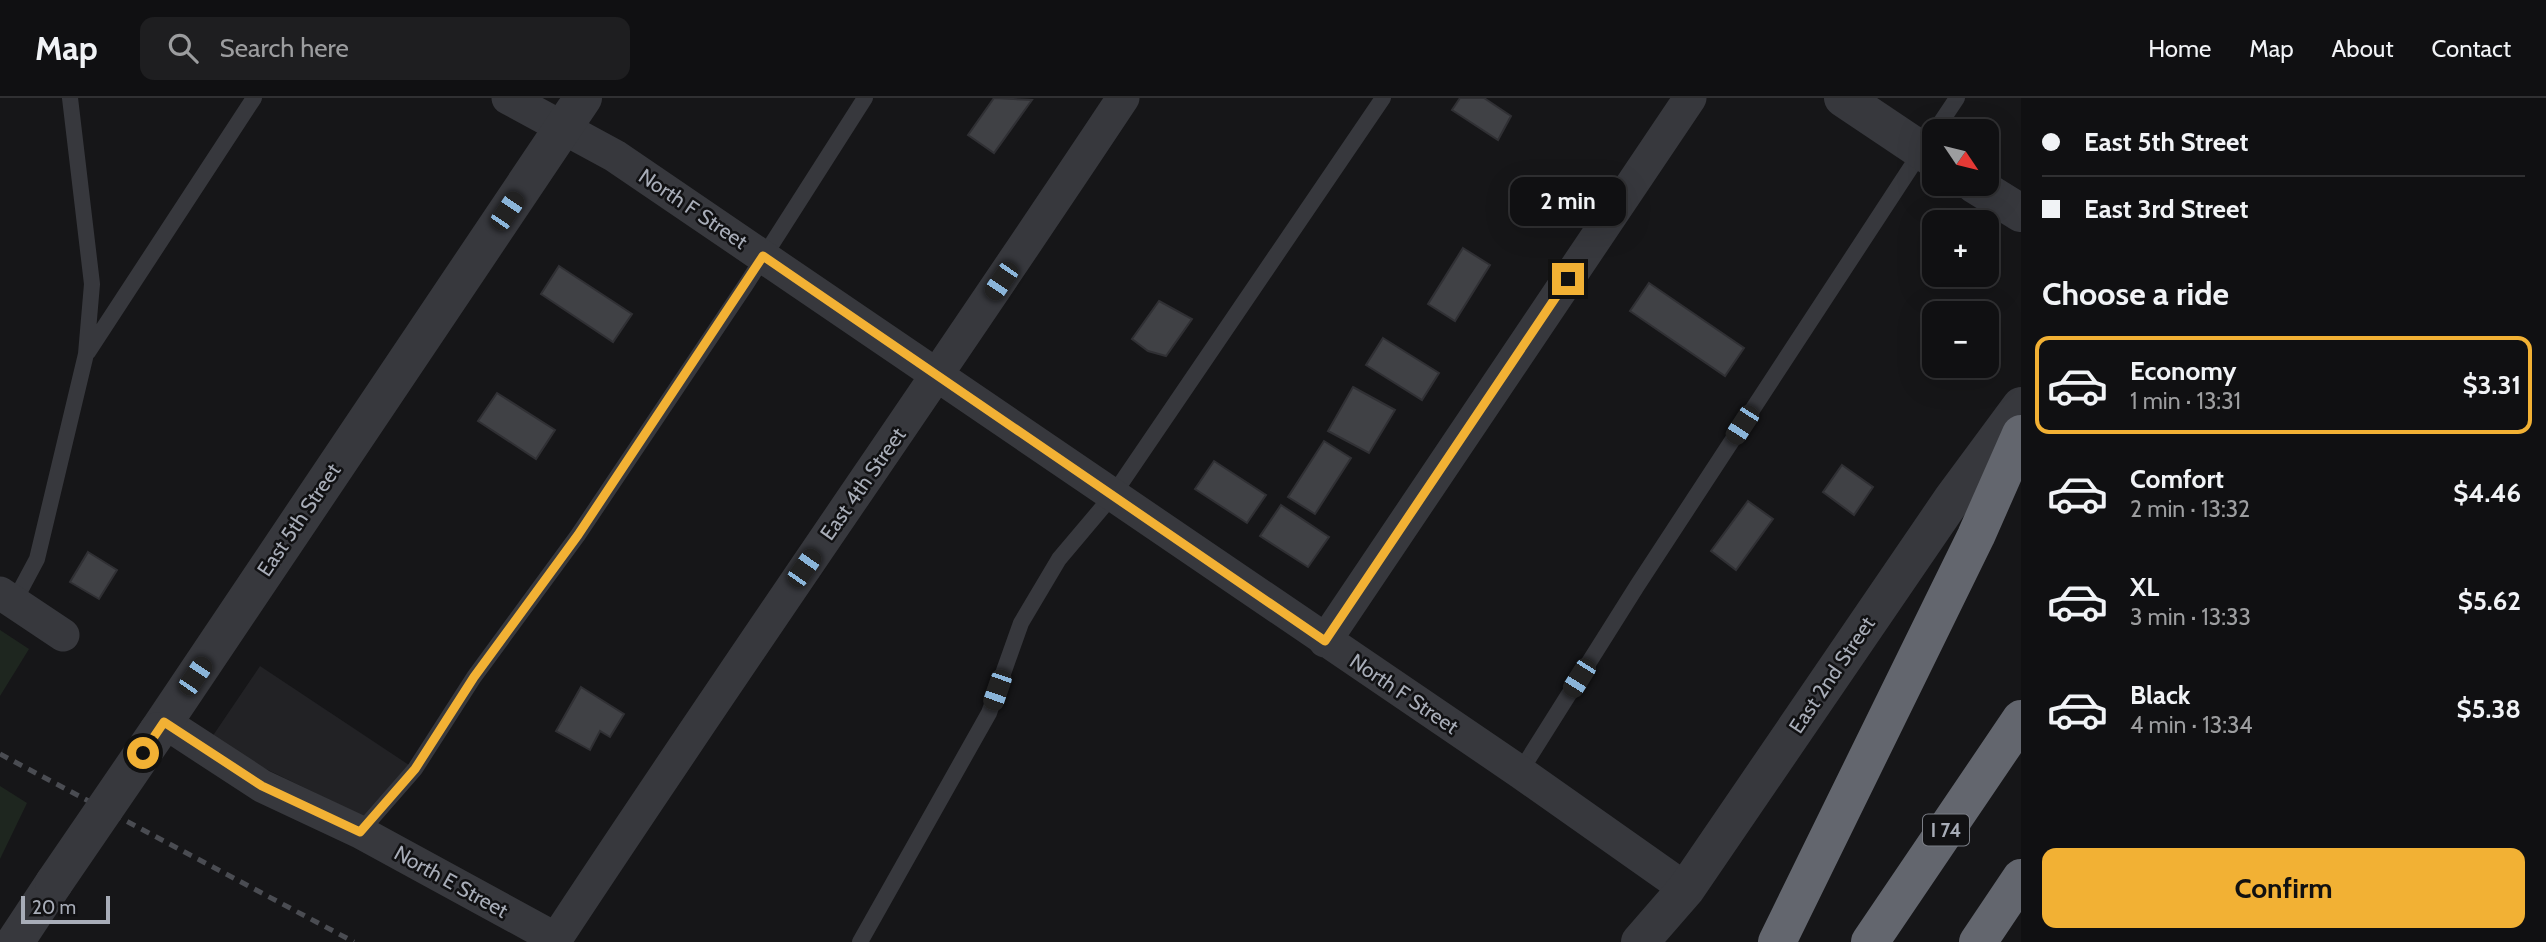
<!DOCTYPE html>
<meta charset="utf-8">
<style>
body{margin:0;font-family:Cabin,sans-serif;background:#1e1e20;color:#f1f3f6;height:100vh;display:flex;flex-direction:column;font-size:26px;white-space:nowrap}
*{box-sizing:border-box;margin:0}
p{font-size:23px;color:#9c9d9f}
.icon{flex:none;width:38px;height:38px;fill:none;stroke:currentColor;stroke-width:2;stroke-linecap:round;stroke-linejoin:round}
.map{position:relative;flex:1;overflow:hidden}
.drawer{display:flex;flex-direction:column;background:#101012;width:525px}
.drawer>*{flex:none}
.guide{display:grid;align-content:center;height:154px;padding:0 21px;background:#101012}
.needle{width:46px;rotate:125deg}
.controls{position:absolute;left:1922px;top:21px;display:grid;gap:14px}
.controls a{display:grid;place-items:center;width:77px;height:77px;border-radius:14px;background:#101012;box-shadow:0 7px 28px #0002,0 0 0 2px #303032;font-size:35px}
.scale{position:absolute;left:21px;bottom:18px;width:89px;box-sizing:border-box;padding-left:7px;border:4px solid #a8adb8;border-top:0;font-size:19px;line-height:24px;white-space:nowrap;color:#a8adb8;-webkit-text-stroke:5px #111113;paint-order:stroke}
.end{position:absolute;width:32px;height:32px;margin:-16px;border:9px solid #f2b134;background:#111;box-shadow:0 0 0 4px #111}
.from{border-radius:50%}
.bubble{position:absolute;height:49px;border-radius:14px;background:#101012;box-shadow:0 7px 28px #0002,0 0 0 2px #303032;font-size:23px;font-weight:800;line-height:49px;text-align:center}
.car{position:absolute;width:21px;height:42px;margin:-21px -10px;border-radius:9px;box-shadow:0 0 5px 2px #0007;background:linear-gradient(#222 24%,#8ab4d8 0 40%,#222 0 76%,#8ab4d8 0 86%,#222 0)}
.guide b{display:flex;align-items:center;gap:24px;height:66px;font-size:26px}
.guide b+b{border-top:2px solid #303032}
.guide i{width:18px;height:18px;background:#f1f3f6}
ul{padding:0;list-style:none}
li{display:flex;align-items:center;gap:21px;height:98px;margin:0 14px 10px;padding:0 7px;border:4px solid transparent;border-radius:14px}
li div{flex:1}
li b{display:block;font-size:26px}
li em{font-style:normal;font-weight:800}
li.on{border-color:#f2b134}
li>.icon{width:63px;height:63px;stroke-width:1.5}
h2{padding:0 21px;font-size:32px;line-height:84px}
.action{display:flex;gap:14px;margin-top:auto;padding:14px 21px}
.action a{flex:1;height:80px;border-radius:14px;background:#f2b134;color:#111;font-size:28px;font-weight:800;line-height:80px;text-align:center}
header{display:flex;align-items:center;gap:42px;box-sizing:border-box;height:98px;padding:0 35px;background:#101012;border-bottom:2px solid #303032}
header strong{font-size:33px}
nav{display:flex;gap:38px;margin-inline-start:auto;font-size:24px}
.search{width:490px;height:63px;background:#1e1e20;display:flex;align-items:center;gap:18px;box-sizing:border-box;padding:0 24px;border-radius:14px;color:#9c9d9f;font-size:26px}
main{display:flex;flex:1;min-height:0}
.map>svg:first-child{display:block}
.built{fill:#222225}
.green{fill:#1e261f}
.building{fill:#404145;stroke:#303034;stroke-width:2}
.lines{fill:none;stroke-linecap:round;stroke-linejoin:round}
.service{stroke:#37383d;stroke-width:16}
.minor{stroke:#37383d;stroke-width:33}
.tertiary{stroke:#37383d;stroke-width:38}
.motorway{stroke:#63666e;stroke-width:38}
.rail{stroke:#4a4c52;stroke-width:5;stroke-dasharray:9 7;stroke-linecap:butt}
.tertiary-bridge{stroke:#37383d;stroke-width:38}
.route{stroke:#f2b134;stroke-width:9}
.labels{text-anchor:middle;stroke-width:5;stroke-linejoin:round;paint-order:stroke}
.shield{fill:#111113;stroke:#7b7e86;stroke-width:2}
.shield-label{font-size:19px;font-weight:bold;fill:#a8adb8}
.street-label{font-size:21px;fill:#a8adb8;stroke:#111113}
</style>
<header>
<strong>Map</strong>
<div class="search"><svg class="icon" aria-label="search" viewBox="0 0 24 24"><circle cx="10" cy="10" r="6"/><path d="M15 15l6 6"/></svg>Search here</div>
<nav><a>Home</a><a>Map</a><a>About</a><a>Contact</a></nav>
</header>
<main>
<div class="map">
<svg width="2021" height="844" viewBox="0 0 2021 844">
<rect width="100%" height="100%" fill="#161618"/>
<!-- built -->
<path class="built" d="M260,568L415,671L371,722L243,660L212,639Z"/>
<!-- green -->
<path class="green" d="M0,532L29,551L0,598Z
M0,688L27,705L0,761Z"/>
<!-- building -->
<path class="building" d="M994,0L1032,2L994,55L968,37Z
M1460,0H1484L1511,18L1498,42L1452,12Z
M1463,150L1490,167L1455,223L1428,206Z
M559,168L632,216L613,244L541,196Z
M1649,185L1744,250L1725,278L1630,213Z
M1159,203L1192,221L1166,258L1148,253L1132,241Z
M1383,240L1439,275L1422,302L1366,267Z
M1353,289L1395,312L1369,355L1328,333Z
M497,295L555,332L536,361L478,323Z
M1324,343L1351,360L1315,416L1288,399Z
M1214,363L1266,397L1247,425L1195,391Z
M1842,367L1873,389L1854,417L1823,394Z
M1748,403L1773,421L1736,472L1711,453Z
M1281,407L1329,439L1308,469L1260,438Z
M88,454L117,472L99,501L70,484Z
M581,589L624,616L610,639L600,633L590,652L556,633Z"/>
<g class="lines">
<!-- service -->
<path class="service" d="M1935,33L1957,0
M88,254L254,0
M14,504L37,461L86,256L92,186L70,0
M1520,674L1637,488L1934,34
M360,734L415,671L474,579L578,437L747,185L865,0
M860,844L989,615L1021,525L1059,461L1113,397L1383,0"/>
<!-- minor -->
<path class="minor" d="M508,0L615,58L1520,674L1686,791
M0,495L63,537
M1325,543L1690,0
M164,624L262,688L360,734L556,841C742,558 936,282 1123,0"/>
<!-- tertiary -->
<path class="tertiary" d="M1843,0L1934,61
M1974,86L2021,115
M158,633L583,0
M15,844L54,785
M1640,844L1686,791L1953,400L2021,308"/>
<!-- motorway -->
<path class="motorway" d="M1777,844L1976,438L2021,336
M1870,844L2021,621
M1978,844L2021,780"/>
<!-- rail -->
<path class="rail" d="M0,656L354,844"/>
<!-- tertiary-bridge -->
<path class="tertiary-bridge" d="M54,785L158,633"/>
</g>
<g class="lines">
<!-- route -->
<path class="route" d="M143,655L164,624L262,688L360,734L415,671L474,579L578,437L763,158L1325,543L1568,181"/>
</g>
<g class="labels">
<!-- shield labels -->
<rect class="shield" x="1923" y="716.5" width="46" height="31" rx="5"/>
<g class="shield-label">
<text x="1946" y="739">I 74</text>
</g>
<!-- street labels -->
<g class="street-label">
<text transform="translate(693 111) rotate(34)" y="7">North F Street</text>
<text transform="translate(863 386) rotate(-55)" y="7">East 4th Street</text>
<text transform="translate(299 422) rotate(-56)" y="7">East 5th Street</text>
<text transform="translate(1832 577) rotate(-56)" y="7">East 2nd Street</text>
<text transform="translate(1404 596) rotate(34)" y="7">North F Street</text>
<text transform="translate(451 784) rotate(29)" y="7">North E Street</text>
</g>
</g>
</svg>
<div class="controls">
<a><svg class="needle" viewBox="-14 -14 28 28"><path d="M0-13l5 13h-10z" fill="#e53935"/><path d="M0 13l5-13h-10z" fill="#9c9d9f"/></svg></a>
<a>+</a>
<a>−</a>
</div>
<div class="scale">20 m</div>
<i class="end from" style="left:143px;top:655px"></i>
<i class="end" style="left:1568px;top:181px"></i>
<div class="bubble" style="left:1510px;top:79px;width:116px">2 min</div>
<i class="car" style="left:507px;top:113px;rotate:34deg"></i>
<i class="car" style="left:1001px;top:183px;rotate:214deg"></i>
<i class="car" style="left:1742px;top:327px;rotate:213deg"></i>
<i class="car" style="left:804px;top:470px;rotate:35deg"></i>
<i class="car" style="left:195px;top:578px;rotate:34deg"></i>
<i class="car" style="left:1579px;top:580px;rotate:212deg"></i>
<i class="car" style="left:997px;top:592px;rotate:199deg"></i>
</div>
<section class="drawer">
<div class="guide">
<b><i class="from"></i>East 5th Street</b>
<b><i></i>East 3rd Street</b>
</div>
<h2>Choose a ride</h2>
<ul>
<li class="on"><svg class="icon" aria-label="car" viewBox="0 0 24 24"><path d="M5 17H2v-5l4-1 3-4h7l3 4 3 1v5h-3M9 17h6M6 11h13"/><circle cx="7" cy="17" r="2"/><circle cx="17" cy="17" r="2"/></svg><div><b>Economy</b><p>1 min · 13:31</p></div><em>$3.31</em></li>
<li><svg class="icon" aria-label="car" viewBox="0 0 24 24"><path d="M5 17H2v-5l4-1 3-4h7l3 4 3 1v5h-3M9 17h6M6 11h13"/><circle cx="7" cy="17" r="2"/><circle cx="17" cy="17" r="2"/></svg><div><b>Comfort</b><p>2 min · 13:32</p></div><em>$4.46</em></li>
<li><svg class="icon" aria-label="car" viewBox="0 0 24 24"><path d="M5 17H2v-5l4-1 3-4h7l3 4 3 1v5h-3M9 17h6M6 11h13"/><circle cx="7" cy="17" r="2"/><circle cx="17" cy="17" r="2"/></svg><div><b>XL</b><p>3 min · 13:33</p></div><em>$5.62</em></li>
<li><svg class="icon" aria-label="car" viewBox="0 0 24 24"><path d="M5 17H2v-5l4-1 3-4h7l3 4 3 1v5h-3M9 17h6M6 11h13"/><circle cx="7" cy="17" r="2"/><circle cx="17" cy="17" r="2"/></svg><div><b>Black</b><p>4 min · 13:34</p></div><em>$5.38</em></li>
</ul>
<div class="action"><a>Confirm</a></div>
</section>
</main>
